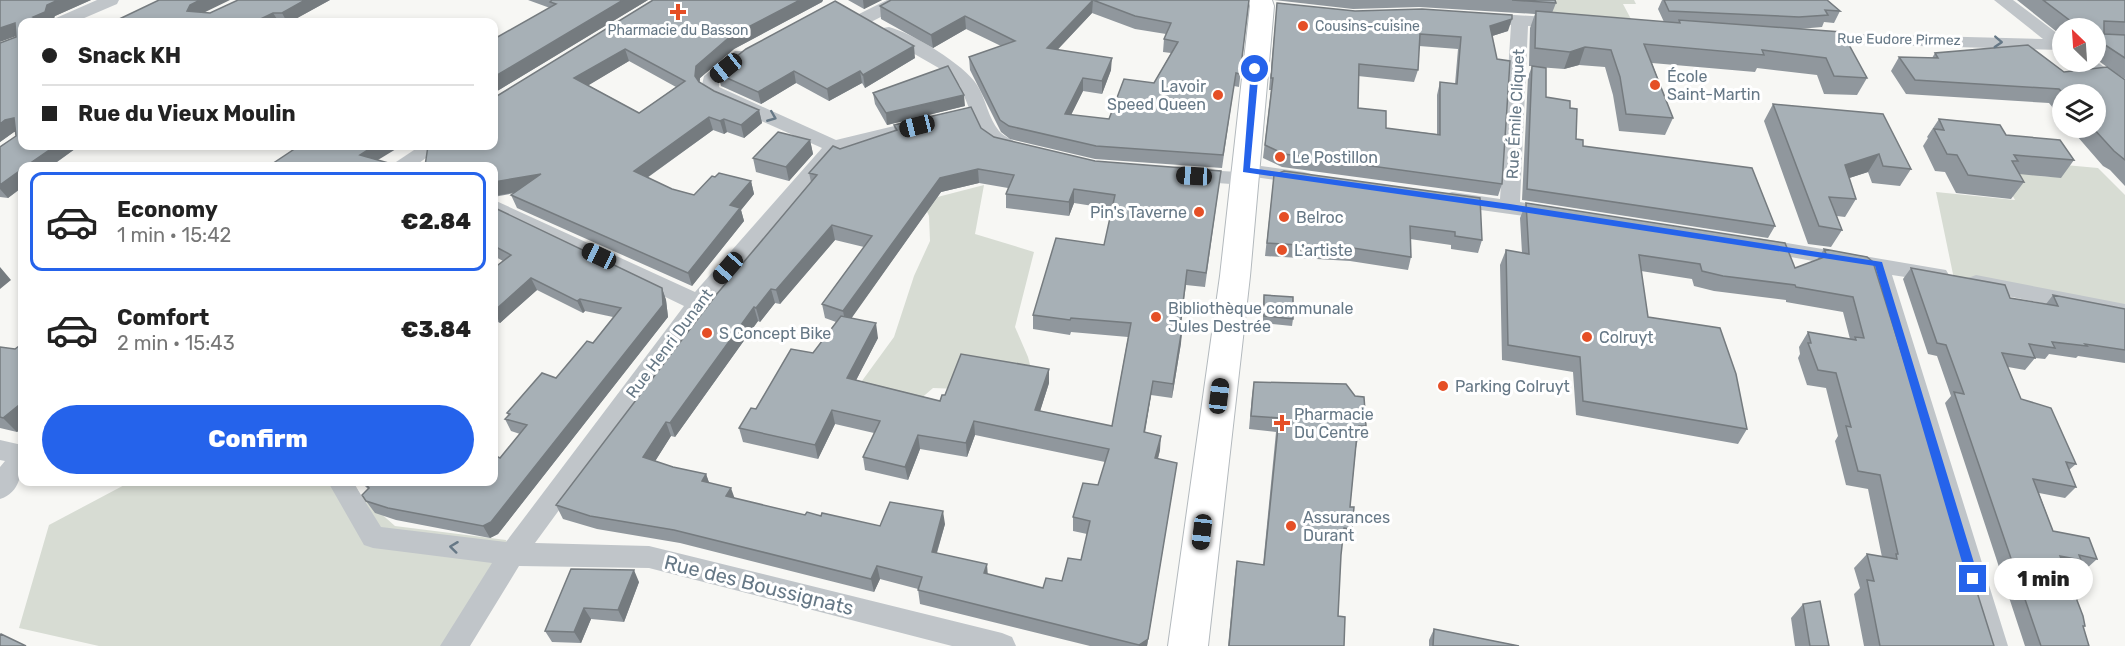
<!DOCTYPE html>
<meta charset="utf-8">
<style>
body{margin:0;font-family:Rubik,sans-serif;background:#f2f2f2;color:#222;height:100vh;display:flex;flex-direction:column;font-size:22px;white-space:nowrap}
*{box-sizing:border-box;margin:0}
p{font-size:20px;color:#767676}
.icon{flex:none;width:33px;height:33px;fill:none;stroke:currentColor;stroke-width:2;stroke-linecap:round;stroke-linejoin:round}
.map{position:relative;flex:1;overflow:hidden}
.details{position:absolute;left:18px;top:162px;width:480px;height:324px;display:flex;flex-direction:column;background:#fff;border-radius:12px;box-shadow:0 3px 9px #0003}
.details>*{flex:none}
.top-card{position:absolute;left:18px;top:18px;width:480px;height:132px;border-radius:12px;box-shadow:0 3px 9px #0003;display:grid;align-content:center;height:132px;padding:0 24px;background:#fff}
.needle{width:39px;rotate:335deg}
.fabs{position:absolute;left:2052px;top:18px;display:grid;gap:12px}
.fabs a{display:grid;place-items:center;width:54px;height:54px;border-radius:50%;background:#fff;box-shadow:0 3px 9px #0003;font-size:30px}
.end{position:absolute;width:27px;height:27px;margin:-14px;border:8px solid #2563eb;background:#fff;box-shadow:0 0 0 3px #fff}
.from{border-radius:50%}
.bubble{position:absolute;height:42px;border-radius:21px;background:#fff;box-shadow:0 3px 9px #0003;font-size:20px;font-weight:800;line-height:42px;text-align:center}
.car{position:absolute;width:18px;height:36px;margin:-18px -9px;border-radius:8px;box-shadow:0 0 4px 2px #0007;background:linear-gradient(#222 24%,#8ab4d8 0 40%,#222 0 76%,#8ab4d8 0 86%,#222 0)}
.top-card b{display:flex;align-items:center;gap:21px;height:57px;font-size:22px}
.top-card b+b{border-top:2px solid #e0e0e0}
.top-card i{width:15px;height:15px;background:#222}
ul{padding:10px 0 0;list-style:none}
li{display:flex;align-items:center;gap:18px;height:99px;margin:0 12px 9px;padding:0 12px;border:3px solid transparent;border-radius:12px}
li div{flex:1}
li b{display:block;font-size:22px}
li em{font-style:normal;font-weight:800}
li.active{border-color:#2563eb}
li>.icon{width:54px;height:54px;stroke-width:1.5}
.cta{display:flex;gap:12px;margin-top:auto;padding:12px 24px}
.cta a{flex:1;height:69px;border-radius:36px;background:#2563eb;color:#fff;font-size:24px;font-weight:800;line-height:69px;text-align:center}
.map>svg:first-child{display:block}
.green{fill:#d7dcd3}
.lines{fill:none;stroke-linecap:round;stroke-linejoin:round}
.secondary-casing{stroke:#b3b9bd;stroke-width:2}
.street{fill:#c0c5c9;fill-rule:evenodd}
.secondary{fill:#fff;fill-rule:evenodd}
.wall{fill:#90979d;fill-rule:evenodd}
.shaded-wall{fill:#757b7f}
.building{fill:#a7b0b6;stroke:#757b7f;stroke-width:1.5;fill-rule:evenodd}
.oneway{stroke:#667886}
.route{fill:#2563eb}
.poi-dot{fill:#e54f26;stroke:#fff;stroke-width:2}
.labels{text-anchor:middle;stroke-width:6;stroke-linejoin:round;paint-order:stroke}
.far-poi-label{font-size:14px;fill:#667886;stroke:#fff;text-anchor:start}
.far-street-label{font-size:14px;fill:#667886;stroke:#fff}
.poi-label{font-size:16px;fill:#667886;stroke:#fff;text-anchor:start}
.street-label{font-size:16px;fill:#667886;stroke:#fff}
.near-street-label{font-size:20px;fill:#667886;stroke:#fff}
</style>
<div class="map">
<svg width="2125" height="646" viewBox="0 0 2125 646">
<rect width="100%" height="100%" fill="#f7f7f4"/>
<!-- green -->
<path class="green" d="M1546,0H1634L1636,4H1623L1632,21L1554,18Z
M2043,163L2098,168L2125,195V312L1954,279L1936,192L2015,200L1996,166L2035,170L2039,176L2051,177Z
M984,185L975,234L1034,252L1015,327L1028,357L1037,392L933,388L903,414L832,422L894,337L914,276L930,241L929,216L922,201Z
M130,482H354L360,495L395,526L506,540L512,555L454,646H99L19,628L49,525Z"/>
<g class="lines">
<!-- secondary casing -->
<g class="secondary-casing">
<path id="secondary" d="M1248,0H1272L1274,6L1250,276L1208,646H1168L1220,276L1250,6Z"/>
</g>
<!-- street -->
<path class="street" d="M97,0H119L117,4L75,22H54L56,18Z
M887,0H908L906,4L871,22H859L857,18L859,14Z
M1994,0H2013L2062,37V50L1815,43L1809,42L1806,38L1809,34L1815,33L2043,39Z
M1482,13L1563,18L1569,19L1572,23L1569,27L1528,26L1520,202L1560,208L1563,213L1560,218L1553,220L1452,206L1445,204L1442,199L1445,194L1452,192L1500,199L1511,25L1476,22L1474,18L1476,14Z
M889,27C912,33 965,65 977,85C986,99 988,118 999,131C1006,139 1019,141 1025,150L1022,154C999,160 982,136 973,118L840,151L706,309L535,543L649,546L1002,633L1012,637L1016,646H952L649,568L519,566L470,646H440L492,563L373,548L364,545L328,482H353L381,527L506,542L684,306L494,214V200L695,292L822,148L714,100L701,89L704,76L735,51H747L750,55L747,59L719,82V87L836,140L969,108L960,86L951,75L883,36L880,32L883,28Z
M2096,61L2125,82V96L2119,95L2076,62Z
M420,146H442L415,166H394L396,162Z
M1246,164L1304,172L1311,174L1314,178L1311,182L1304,184L1254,177L1252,183L1245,185L1189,181L1182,179L1179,175L1182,171L1189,169L1238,172L1236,170L1239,166Z
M1758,238L1946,270L1949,275L1946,280L1938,282L1892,275L2008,646H1980L1869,271L1751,250L1747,245L1751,240Z
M1976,275L2125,304V320L1968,288L1965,283L1968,278Z
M0,440L22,445C22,466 24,491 0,499V467L5,461L0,460Z"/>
<!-- secondary -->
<use href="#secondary" class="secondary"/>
</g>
<!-- wall -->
<path class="wall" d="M0,0H91L55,16L22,22V146H79L8,198L0,197V147L16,136V132H14L0,142V43L16,37Z
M330,0L290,22H113L204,12L210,13Z
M528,0H648L494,93V39L550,8Z
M653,0H823L822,2L734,49L700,78L699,82L714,91L759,110L762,123L744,138L727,132L724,134L713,130L647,178L672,189L694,195L751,181L754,194L741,210L744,221L692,286L517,208L511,195L515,193L494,197V166L497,96ZM629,61L676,87L639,113L588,85Z
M848,0H882L864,9Z
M891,0H1249L1239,87L1234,86L1222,168L1095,159L1010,139L1001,132L970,70L969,57L1001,46L966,29L933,48L881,19L880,6ZM1092,13L1135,29L1166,34L1164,39L1163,52L1171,53L1154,83L1109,119L1071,115L1083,91L1102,94L1111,70L1057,50Z
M1274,0H1555L1556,3L1552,13L1664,22L1658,9L1662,0H1827L1840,11L1834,23L1824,22L1822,27L1799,29L1867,78L1857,95L1824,94L1817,75L1757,68L1755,72L1652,63L1673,118L1665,135L1619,131L1613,95L1605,67L1579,65L1564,69L1538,67L1546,97L1570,108L1576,139L1583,146L1775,226L1768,238L1522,200L1528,77L1532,66H1529L1530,28L1535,14L1419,7L1353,9Z
M2017,0H2125V79L2108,68L2125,80V186L2110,170L2103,166L2070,128H2096V94H2062V119L2049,103L1906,94L1891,71L1899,57L1932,58L1935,53L2064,72L2107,67L2096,59V28H2062V36Z
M1277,3L1508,31L1492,36L1502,184L1498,196L1282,167L1263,158L1271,90H1269ZM1419,46L1458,49L1455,84L1440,82L1437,95V134L1386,128L1358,108V76L1414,82L1418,70Z
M915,58L865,88L862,83L829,101L796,83L761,104L721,86L718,74Z
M873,93L965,106L887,125L875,104Z
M1773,104L1911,169L1900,186L1872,183L1868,172L1849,178L1856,199L1845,217L1837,216L1842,230L1831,247L1808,244L1764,121Z
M1939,119L2006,135L2074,160L2061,178L2019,174L2024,182L2011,199L1956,193L1945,172L1935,171L1923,146L1928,138L1927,137Z
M894,125L981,128L994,137L1095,161L1221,171L1205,287L1186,285L1180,328H1182L1181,343L1172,398L1151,395L1145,433L1160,450L1158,459L1177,463L1147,646H1090L920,604L918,589L880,579L874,592L680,543L597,529L563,519L556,505L811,182L809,173L840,149L895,131ZM979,183L1008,188L1006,194V208L1069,216L1074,203L1112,209L1104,245L1033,315V329L1070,335L1071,332L1128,337L1112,426L1040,411L1049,383L945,395L940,401L856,380L878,338L851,318L941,192ZM835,240L864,247L822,304L825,318L836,322L813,353L756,409L739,428L743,442L818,459L835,424L874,433L863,457L865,470L908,480L920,449L967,457L975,435L1105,462L1098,485L1073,517V531L1087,534L1081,560L1062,581L1043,588L988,574L937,553L945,524L880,526L821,516L805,515L734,498L709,483L706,474L673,467L655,461L671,436L675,437L758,321L760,322L775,303L780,304Z
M810,140L813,154L789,181L756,172L753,158Z
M1274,175L1482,240L1478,253L1451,249V245L1410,239L1411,257L1408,270L1350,261L1265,256Z
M1526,203L1795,268L1817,260L1824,249L1867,257L1994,646H1864L1854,594L1860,588L1854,568L1867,554L1882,557L1868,489L1846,485L1835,441L1838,436L1826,388L1807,385L1798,358L1800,354L1799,347L1808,332L1850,339L1843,312L1786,302V300L1714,291L1694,286L1692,279L1641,271L1648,317L1747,429L1738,444L1576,415L1573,372L1502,360L1500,265L1506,250L1522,253L1520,218Z
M494,209L662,288L666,300L668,317L498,534L490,538L396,520L375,513L366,501L368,489L361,482H494L500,458L520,434L511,431L505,419L508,415L507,413L556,378L593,343L613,317L585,311L583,313L537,290L500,323L494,320V268L503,261L494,256Z
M1911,268L2010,298L2046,304L2053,295L2125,309V363L2078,356L2076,358L2049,354L2045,359L2035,358L2025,370L2008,367L2021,399L2076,464L2069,470L2076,487L2065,498L2039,493L2053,531L2097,559L2085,570L2073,567L2069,571L2065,570L2085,626L2083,628L2089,646H2025L1945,403L1951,396L1937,356L1928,354L1903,279Z
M1264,295L1293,319L1292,326L1263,323V302Z
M0,347L15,349L22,347V427L17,432L0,428Z
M1254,382L1366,426L1363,440L1358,439L1356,448L1350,507L1352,529L1348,542L1342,541L1341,555L1338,616L1344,646H1228L1235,574L1237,561L1263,565L1276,432L1249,429L1252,395Z
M571,569L639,582L624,622L591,619L581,643L552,642L545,631Z
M1803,604L1829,646H1795L1791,618Z
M1434,629L1519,646H1429V640Z"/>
<!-- shaded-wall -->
<path class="shaded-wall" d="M58,0H91L55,16L53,22H36L33,17L47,5Z
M200,0H230L197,16L187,11L190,5Z
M305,0H330L290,22H287L282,13Z
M623,0H648L494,93V77Z
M800,0H823L822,2L734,49L700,78L699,89L695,76L696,66L731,36Z
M863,0H882L864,9Z
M1093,0L1092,13L1047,61V48Z
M273,13L279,22H254Z
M965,16L966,29L933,48L931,35Z
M1512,19L1508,31L1486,38L1490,26Z
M15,23L22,34L0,42V28Z
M914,46L915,58L865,88L863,75Z
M1585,47L1579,65L1564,69L1570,52Z
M625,49L629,61L579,91L574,78Z
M1112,58L1111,70L1102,94V81Z
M794,71L796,83L761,104L758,92Z
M860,71L862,83L829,101L827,89Z
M1083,78V91L1065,127V114Z
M964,95L965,106L887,125L886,113Z
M759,110L762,123L744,138L741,125Z
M709,117L713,130L638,184L634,171Z
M14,118L22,130L14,132L0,142V124L5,120Z
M724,119L727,132L724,134L720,121Z
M810,140L813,154L789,181L786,167Z
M55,146H79L51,166H26Z
M374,146H401L368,166L360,155Z
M1879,154L1868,172L1834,183L1845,165Z
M22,169V187L8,198L0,189V185Z
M978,169L979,183L941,192L846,326L843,311L940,178Z
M541,174L546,187L494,196V182Z
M751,181L754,194L741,210L744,221L692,286L688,273L730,205Z
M1074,189V203L1069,216V202Z
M832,225L835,240L780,304L776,290Z
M0,267L11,280L0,289Z
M531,278L537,290L500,323L494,311Z
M662,288L666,300L668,317L498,534L490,538L483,526Z
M771,289L775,303L760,322L756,308Z
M580,299L585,311L583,313L577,301Z
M754,307L758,321L675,437L670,423Z
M876,323L878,338L850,392L847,378Z
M1182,328L1181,343L1172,398L1173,384Z
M1049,369V383L1036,424L1035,410Z
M1153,381L1151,395L1142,446L1144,432Z
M18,406L22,411V427L17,432L3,418Z
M832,410L835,424L818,459L815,445Z
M974,421L975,435L967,457L966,443Z
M666,422L671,436L649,471L643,457Z
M918,435L920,449L908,480L905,467Z
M1161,436L1160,450L1154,472L1155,458Z
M1177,463L1147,646H1139V645Z
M706,474L711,488L702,481Z
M731,488L736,502L726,496Z
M943,511L945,524L933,565L932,552Z
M987,564L988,577L984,573Z
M877,566L880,579L874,592L871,579Z
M634,570L639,582L624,622L618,610Z
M584,608L591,619L581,643L574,632Z"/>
<!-- building -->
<path class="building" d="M0,0H58L47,5L45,12L33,17L42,22H22V146H55L26,166H22V169L0,185V147L16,136L14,118L5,120L0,124V43L16,37L15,23L0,28Z
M159,0H200L190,5L187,11L210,13L238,0H305L282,13H273L254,22H113Z
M552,0H623L494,77V39L556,4L550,2Z
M653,0H800L731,36L696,66L695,76L699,82L714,91L759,110L741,125L724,119L720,121L709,117L634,171L672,189L694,195L712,176L715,177L719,173L751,181L730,205L740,208L688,273L511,195L541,174L494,182V166H425L428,146H494V96H497ZM625,49L685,81L639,113L574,78Z
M891,0H1249L1240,74L1236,73L1223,155L1096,146L1009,126L1000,120L969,57L1015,41L965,16L931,35L880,6ZM1093,0L1135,16L1171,23L1164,39L1178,42L1154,83L1124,79L1109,119L1065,114L1083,78L1102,81L1112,58L1047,48Z
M1512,0H1555L1556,3Z
M1664,0H1827L1840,11L1825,10L1828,15L1799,17L1669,11Z
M2043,0H2125V22L2104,21V34L2125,35V58L2096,39V28H2080Z
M835,1L914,46L863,75L860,71L827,89L794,71L758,92L718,74V71L746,49Z
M1277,3L1355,11L1422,9L1512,15V19L1490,26L1497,59L1510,61L1502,184L1284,154L1265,145L1273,78H1271ZM1420,34L1461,37L1457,84L1440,82V135L1386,128V111L1358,108L1359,64L1418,70Z
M1536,11L1680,23L1679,20L1842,32L1867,78L1834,76L1826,58L1762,50L1764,55L1644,44L1673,118L1626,114L1620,77L1611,50L1585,47L1570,52L1535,48Z
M2028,45L2064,72L2107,67L2125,80V160L2114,151L2093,128H2096V94H2064L2059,89L1915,80L1899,57L1938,58L1935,53Z
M948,66L964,95L886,113L873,93Z
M1532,66L1546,68V97L1570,101V108L1577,109L1576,139L1583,140V146L1752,168L1775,226L1527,189Z
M1773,104L1883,114L1911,169L1883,166L1879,154L1845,165L1856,199L1829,197L1842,230L1819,226Z
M971,107L981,128L994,137L1095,161L1221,171L1206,273L1187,270L1180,328H1182L1173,384L1153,381L1144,432L1161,436L1155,458L1177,463L1148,639L1139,645L918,590L922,577L877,566L871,579L674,530L590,516L556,505L716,295L817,175L809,173L833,146L840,149L897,130L894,125ZM978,169L1014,175L1006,194L1069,202L1074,189L1115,195L1104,245L1056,238L1033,315L1070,320L1071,318L1131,323L1112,426L1035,410L1049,369L961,354L945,395H942L940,401L847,378L876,323L841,316L813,353L791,349L756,409L751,408L739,428L815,445L832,410L880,421L863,457L905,467L918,435L966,443L974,421L1109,449L1098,485L1083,483L1073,517L1090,521L1081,560L1068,558L1062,581L1046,578L1043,588L984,573L987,564L932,552L943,511L890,502L880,526L822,513L821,516L807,512L805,515L726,496L731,488L702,481L706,474L673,467L643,457L666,422L670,423L754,307L756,308L771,289L776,290L832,225L872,236L822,304L843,311L940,178Z
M1939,119L2000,125L2006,135L2060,140L2074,160L2014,155L2018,161H2012L2024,182L1968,175L1957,155L1947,154L1934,129L1944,130Z
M778,132L810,140L786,167L753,158Z
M299,146H374L360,155L399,166H278L272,164Z
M1284,171L1480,198L1482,240L1455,236V232L1410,226L1411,257L1353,248L1267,243L1274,175Z
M1526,203L1785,243L1795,268L1827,256L1824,249L1867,257L1873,262L1994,646H1880L1867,580L1874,581L1867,554L1897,559L1896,554H1898L1880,475L1858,471L1846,426L1851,427L1836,373L1818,370L1808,343H1811L1808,332L1856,340L1855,337L1864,338L1853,297L1796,287L1795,285L1723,276L1702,271L1700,264L1639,255L1648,317L1720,328L1736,374L1747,429L1583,401L1580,357L1508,345L1506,250L1529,254Z
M495,208L662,288L663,305L491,522L483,526L388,508L366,501L362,495L369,488L364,482H494V455L500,458L527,425L505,419L510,414L507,413L542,373L556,378L587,341L593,343L621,308L580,299L577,301L531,278L494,311V268L511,255L494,246V209Z
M1911,268L2005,285L2010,298L2058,306L2053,295L2125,309V350L2085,344L2087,346L2052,342L2055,348L2029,344L2035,358L2002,353L2021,399L2051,408L2076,464L2066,462L2076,487L2033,479L2053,531L2089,538L2097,559L2079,555L2081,560L2060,556L2083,616L2085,626H2083L2089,646H2041L1954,392L1964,394L1946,345L1937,343Z
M1264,295L1293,297V319L1264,316Z
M19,346L22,347V408L18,406L3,418L0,417V347L15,349Z
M1254,382L1346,384L1355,396L1364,397L1366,426H1359V435L1357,434L1350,507H1354L1352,529L1344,528L1341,555L1338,616L1345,617L1344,646H1229L1237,561L1264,565L1279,418L1251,416Z
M571,569L634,570L618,610L584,608L574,632L545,631Z
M1820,601L1829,646H1810L1803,604Z
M1434,629L1519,646H1433Z
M1,634L26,646H0V636Z"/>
<!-- one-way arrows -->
<defs><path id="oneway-chevron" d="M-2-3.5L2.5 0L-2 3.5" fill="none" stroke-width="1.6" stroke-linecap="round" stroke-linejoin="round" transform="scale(1.5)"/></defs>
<g class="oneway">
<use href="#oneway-chevron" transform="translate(1998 42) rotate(3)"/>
<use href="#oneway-chevron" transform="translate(772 117) rotate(22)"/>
<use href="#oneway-chevron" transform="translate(454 547) rotate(-173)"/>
</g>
<!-- route -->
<path class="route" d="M1255,66L1259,69L1250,168L1510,204L1882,262L1979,579L1977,582H1969L1967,579L1875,266L1510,210L1243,172L1251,69Z"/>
<!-- markers -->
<g class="poi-dot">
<path d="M675 3h6v6h6v6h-6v6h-6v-6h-6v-6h6z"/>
<circle cx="1303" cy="26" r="6"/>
<circle cx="1655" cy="85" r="6"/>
<circle cx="1218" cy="95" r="6"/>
<circle cx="1280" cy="157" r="6"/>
<circle cx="1199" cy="212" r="6"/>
<circle cx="1284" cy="217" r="6"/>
<circle cx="1282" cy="250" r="6"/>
<circle cx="1156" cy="317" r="6"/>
<circle cx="707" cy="333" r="6"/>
<circle cx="1587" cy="337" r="6"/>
<circle cx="1443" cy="386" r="6"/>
<path d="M1279 414h6v6h6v6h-6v6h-6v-6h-6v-6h6z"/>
<circle cx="1291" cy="526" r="6"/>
</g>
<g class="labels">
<!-- far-poi labels -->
<g class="far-poi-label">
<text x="1315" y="31">Cousins-cuisine</text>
<text x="678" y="35" text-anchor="middle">Pharmacie du Basson</text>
</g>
<!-- far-street labels -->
<g class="far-street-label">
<text transform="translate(1899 39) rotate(1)" y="5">Rue Eudore Pirmez</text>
</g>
<!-- poi labels -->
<g class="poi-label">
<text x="1667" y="82">École<tspan x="1667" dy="18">Saint-Martin</tspan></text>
<text x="1206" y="92" text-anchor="end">Lavoir<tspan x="1206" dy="18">Speed Queen</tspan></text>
<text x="1292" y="163">Le Postillon</text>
<text x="1187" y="218" text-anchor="end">Pin's Taverne</text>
<text x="1296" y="223">Belroc</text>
<text x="1294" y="256">L'artiste</text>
<text x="1168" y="314">Bibliothèque communale<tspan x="1168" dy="18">Jules Destrée</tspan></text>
<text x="719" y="339">S Concept Bike</text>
<text x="1599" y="343">Colruyt</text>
<text x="1455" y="392">Parking Colruyt</text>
<text x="1294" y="420">Pharmacie<tspan x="1294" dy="18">Du Centre</tspan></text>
<text x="1303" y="523">Assurances<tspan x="1303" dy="18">Durant</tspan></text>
</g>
<!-- street labels -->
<g class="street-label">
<text transform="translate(1515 114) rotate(-87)" y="6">Rue Émile Cliquet</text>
<text transform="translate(669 343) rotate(-53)" y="6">Rue Henri Dunant</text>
</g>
<!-- near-street labels -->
<g class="near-street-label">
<text transform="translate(759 585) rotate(14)" y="7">Rue des Boussignats</text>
</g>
</g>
</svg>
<div class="fabs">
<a><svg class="needle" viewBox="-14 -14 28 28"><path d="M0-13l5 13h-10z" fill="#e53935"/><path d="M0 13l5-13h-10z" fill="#767676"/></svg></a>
<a><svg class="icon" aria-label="layers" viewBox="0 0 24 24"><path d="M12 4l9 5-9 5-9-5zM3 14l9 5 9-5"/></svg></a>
</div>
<i class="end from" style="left:1255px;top:69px"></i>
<i class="end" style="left:1973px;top:579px"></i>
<div class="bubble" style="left:1994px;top:558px;width:99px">1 min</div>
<i class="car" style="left:726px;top:68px;rotate:231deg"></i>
<i class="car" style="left:917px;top:126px;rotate:256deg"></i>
<i class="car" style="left:1194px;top:176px;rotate:273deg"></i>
<i class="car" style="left:599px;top:256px;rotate:295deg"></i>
<i class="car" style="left:728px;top:268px;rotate:221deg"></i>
<i class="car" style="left:1219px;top:396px;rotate:7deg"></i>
<i class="car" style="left:1202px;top:532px;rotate:187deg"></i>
<div class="top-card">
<b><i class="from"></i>Snack KH</b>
<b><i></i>Rue du Vieux Moulin</b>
</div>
<section class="details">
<ul>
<li class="active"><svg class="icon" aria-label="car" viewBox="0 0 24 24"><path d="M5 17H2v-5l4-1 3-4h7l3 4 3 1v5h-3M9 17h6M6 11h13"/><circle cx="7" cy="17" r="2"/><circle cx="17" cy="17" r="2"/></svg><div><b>Economy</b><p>1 min · 15:42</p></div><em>€2.84</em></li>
<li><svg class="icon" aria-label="car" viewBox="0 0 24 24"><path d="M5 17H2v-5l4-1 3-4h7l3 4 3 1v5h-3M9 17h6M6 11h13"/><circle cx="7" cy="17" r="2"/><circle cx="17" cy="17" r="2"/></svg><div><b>Comfort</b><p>2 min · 15:43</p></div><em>€3.84</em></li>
</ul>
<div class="cta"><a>Confirm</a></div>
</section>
</div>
